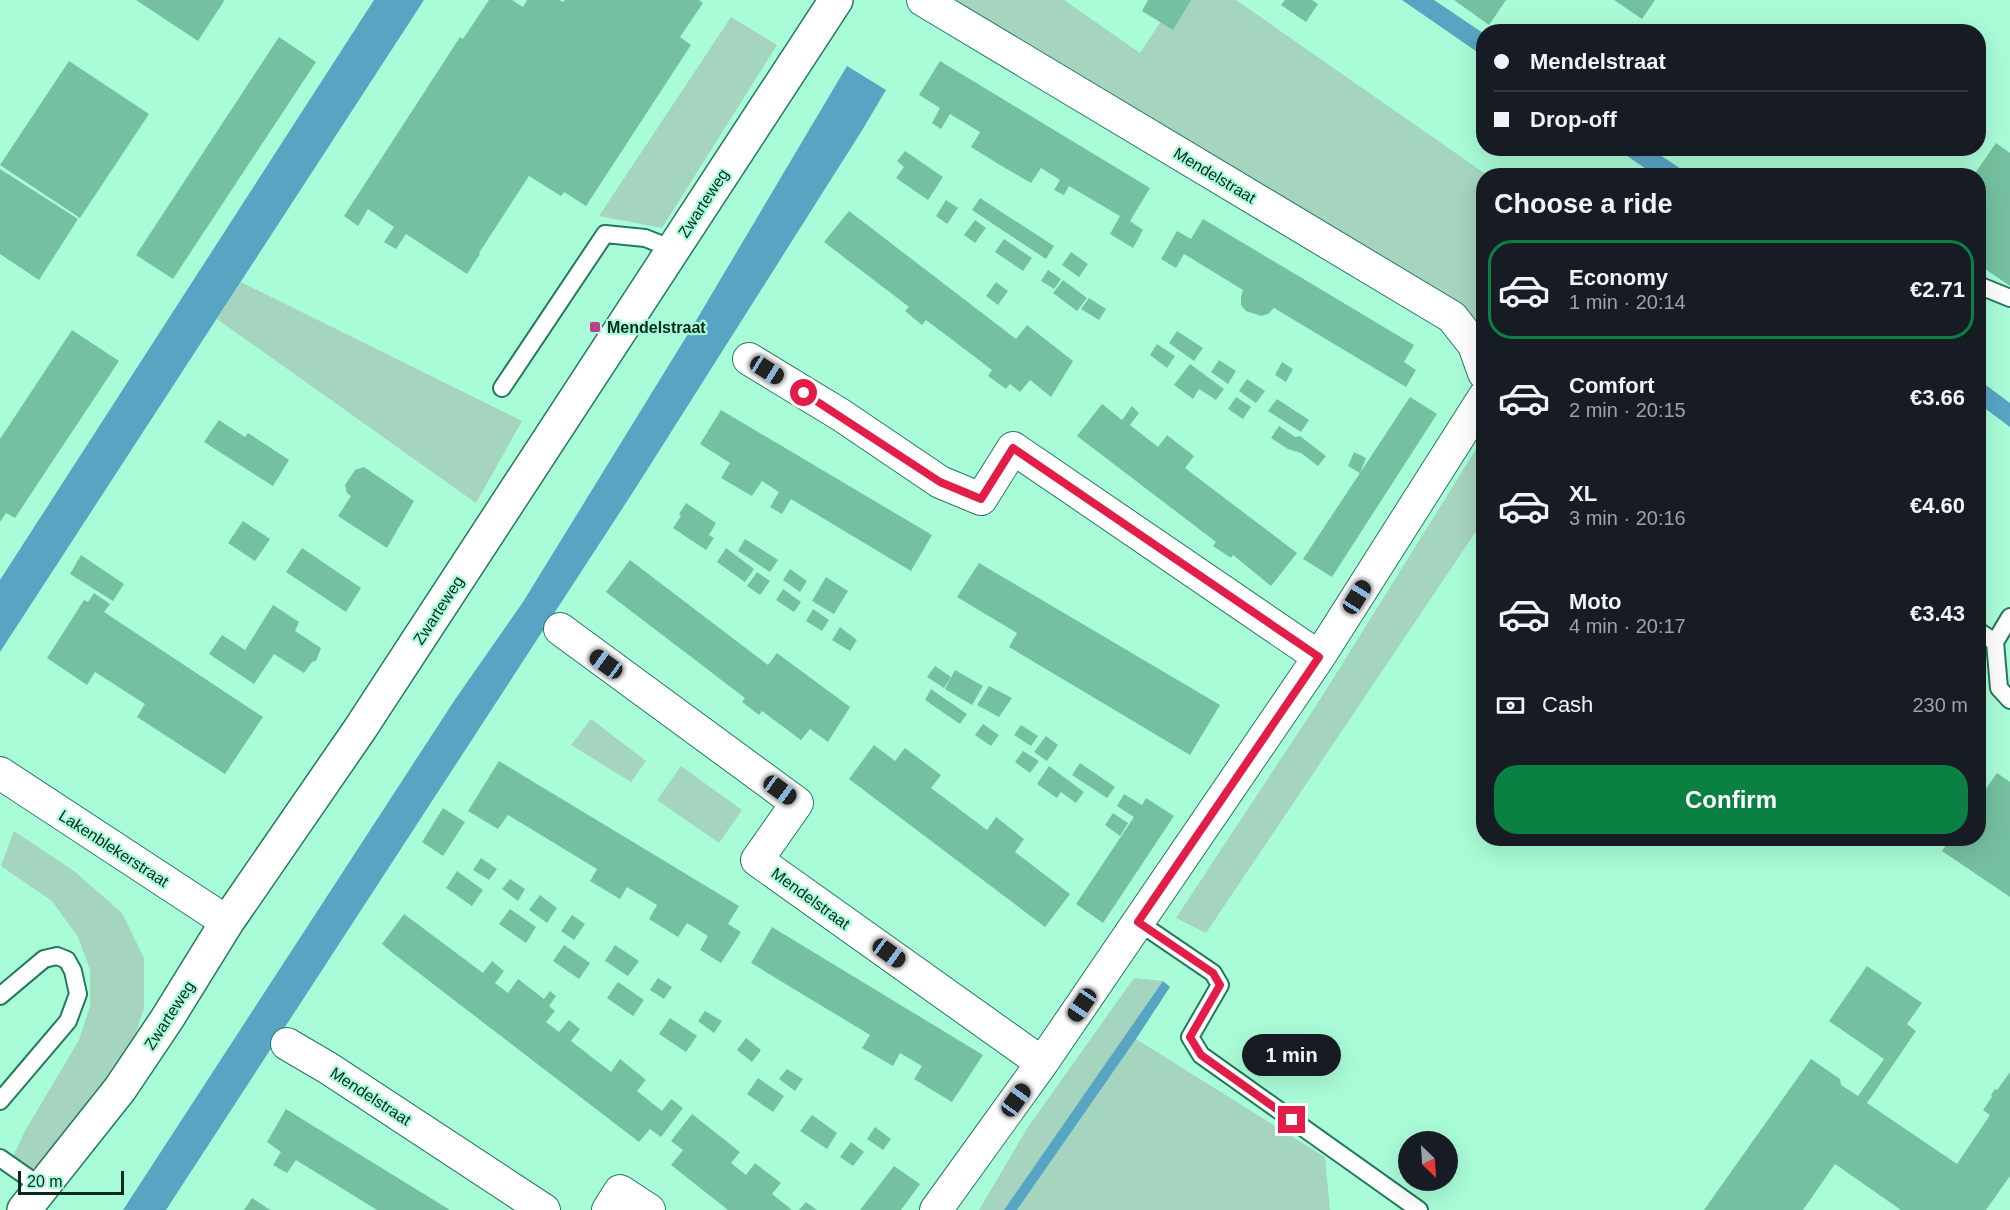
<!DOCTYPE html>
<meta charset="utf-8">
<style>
body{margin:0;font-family:Helvetica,sans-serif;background:#242831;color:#f1f3f6;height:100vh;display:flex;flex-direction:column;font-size:22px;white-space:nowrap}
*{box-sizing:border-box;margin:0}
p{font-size:20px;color:#9ea1a6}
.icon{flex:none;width:33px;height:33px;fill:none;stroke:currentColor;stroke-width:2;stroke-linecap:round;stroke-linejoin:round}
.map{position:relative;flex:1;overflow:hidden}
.details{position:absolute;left:1476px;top:168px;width:510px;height:678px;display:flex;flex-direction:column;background:#171b24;border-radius:24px;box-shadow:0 6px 24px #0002}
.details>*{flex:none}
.top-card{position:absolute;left:1476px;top:24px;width:510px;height:132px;border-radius:24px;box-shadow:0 6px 24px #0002;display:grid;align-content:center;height:132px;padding:0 18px;background:#171b24}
.needle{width:39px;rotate:155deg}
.tools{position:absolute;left:1398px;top:1131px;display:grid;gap:12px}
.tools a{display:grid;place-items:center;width:60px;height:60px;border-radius:50%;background:#171b24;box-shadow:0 6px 24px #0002;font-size:30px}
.scale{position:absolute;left:18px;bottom:15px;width:106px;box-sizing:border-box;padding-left:6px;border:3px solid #062a1d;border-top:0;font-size:16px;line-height:21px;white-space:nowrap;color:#062a1d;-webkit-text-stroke:4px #a9fcd8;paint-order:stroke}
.end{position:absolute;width:27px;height:27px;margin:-14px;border:8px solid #e11d48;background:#fff;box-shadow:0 0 0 3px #fff}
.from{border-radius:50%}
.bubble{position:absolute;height:42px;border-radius:21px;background:#171b24;box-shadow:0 6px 24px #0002;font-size:20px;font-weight:600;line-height:42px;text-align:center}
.car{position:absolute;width:18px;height:36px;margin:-18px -9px;border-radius:8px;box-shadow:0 0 4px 2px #0007;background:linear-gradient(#222 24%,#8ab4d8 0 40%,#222 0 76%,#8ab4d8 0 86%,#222 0)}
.top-card b{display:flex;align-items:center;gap:21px;height:57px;font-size:22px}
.top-card b+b{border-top:2px solid #363941}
.top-card i{width:15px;height:15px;background:#f1f3f6}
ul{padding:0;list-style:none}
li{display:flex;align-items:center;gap:18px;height:99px;margin:0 12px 9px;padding:0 6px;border:3px solid transparent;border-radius:24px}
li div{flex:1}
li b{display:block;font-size:22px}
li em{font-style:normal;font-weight:600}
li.active{border-color:#0b8043}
li>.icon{width:54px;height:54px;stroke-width:1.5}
h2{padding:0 18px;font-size:27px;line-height:72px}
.pay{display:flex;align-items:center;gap:15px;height:66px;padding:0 18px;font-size:22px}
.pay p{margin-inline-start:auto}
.primary-button{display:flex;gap:12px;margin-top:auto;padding:12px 18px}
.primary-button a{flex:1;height:69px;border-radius:24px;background:#0b8043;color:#fff;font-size:24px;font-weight:600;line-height:69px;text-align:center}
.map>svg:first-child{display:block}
.green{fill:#a5d4bf}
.water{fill:#57a5c3}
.building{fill:#75c0a0}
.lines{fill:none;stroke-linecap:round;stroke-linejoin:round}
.lane-casing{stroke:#237a5c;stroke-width:20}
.street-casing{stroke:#237a5c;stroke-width:34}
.secondary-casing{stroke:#237a5c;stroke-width:36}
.lane{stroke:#fff;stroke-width:16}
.street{stroke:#fff;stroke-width:32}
.secondary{stroke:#fff;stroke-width:33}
.route{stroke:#e11d48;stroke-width:8}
.poi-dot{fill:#bc3f8e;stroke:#a9fcd8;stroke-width:2}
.labels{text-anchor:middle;stroke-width:4.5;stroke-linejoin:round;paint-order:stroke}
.street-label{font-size:16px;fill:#062a1d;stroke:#a9fcd8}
.poi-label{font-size:16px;font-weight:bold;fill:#062a1d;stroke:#a9fcd8;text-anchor:start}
</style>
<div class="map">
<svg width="2010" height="1210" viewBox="0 0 2010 1210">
<rect width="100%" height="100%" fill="#a9fcd8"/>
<!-- green -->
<path class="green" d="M947,0H1064L1140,53L1175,0H1236L1487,175L1484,176L1483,325L1449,297Z
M731,17L777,45L662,228L599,216Z
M241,282L522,421L476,503L217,319Z
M1483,438V521L1206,933L1176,918L1321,698Z
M591,719L646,761L631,782L571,745Z
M681,766L742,810L719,843L657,800Z
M14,831L74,871L122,913L144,958V1008L129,1054L38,1189L6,1172L25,1131L79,1040L90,1006V970L78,937L52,901L1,866Z
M1134,978L1163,981C1113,1059 1057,1133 1004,1210H979L1028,1127Z
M1136,1039L1325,1157L1330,1210H1017Z"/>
<!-- water -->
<path class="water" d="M374,0H424L0,652V580Z
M1402,0H1434L1483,33V56Z
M847,66L886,90L861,132L635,489L166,1210H123L454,701L523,602L691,329Z
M1617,149H1651L1690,175H1655Z
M1979,380L2010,403V427L1979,404Z
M1163,981L1170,987L1136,1039L1017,1210H1004Z"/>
<!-- building -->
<path class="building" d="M136,0H223L224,1L198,41Z
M489,0H512L523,7L527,0H559L563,2L565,0H699L703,3L680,37L691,45L586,206L564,192L561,196L529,176L479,253L480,254L467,274L406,234L396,249L384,242L394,227L368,209L358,226L344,216L460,37L463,39Z
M1148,0H1191L1173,30L1142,11Z
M1285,0H1312L1318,4L1306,22L1281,5Z
M1454,0H1506L1489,25Z
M1614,0H1655L1642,19Z
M279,37L316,62L173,279L136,255Z
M69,61L149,114L80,218L0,165Z
M940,61L1150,188L1130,221L1143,230L1133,248L1110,234L1120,216L1069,186L1064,195L1054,190L1060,180L1041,168L1031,183L1000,165L971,147L980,132L950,114L941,129L932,123L940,108L919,95Z
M1996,143L2010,153V286L1978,264V176H1973Z
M905,151L943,177L928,200L896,178L904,167L897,161Z
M0,169L78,219L39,280L0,254Z
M980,198L1054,246L1046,259L972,210Z
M946,200L958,208L947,224L936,216Z
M849,211L1016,339L1027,325L1073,361L1051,397L1030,380L1020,392L1010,384L1006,389L988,376L992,370L926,320L922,325L905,311L909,307L824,242Z
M1203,219L1414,345L1404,362L1416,370L1406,387L1274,308L1268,314L1261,316L1246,311L1241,305V297L1243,290L1184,254L1176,268L1161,259L1177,231L1191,239Z
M975,220L986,228L975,243L964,235Z
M1004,239L1032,258L1023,271L995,252Z
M1071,252L1088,264L1079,277L1062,265Z
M1048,270L1061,279L1054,289L1041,281Z
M1063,280L1087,298L1077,311L1053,293Z
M996,282L1008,291L998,305L986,296Z
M1089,298L1106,309L1099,320L1081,309Z
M72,330L119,361L15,518L6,513L0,522V439Z
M1177,331L1203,348L1194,361L1169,343Z
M1157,344L1175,356L1167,368L1150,355Z
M1219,360L1236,371L1228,384L1211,372Z
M1282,362L1293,369L1286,382L1275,375Z
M1190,364L1224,389L1216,400L1199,389L1193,399L1174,385Z
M1247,379L1265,391L1256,403L1239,391Z
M1236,397L1251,407L1243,419L1228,409Z
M1410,397L1437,414L1332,577L1303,559L1360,473L1348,466L1354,452L1366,458L1360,473Z
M1277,399L1309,420L1301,432L1268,411Z
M1102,404L1122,420L1132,406L1139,413L1130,425L1158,447L1167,435L1194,456L1185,468L1297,553L1271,586L1233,555L1231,558L1213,546L1216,542L1077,436Z
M721,410L932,535L911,571L791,499L782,514L770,507L779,492L762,481L752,496L721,478L730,463L700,444Z
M219,420L245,437L248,433L289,460L273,486L204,442Z
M1279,426L1295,437L1300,436L1326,456L1318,466L1301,453L1288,449L1271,438Z
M364,467L414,501L387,548L338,516L351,496L347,493L345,485L355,470Z
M686,503L716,523L709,535L714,538L706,550L673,528L681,516L679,514Z
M243,521L270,539L255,561L228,543Z
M745,539L778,560L770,572L738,551Z
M302,548L361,588L346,612L286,572Z
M726,548L754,569L745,582L717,562Z
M81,555L124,584L113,601L70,574Z
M630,560L768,665L777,653L850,707L828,742L810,729L801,740L762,711L759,715L742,702L745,698L606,592Z
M979,563L1220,705L1190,755L1009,647L1017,633L957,597Z
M790,569L807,581L800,592L783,580Z
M757,572L770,581L760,595L747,586Z
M826,577L848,591L834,614L812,601Z
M783,589L801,602L794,612L776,600Z
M94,593L110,604L104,612L263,717L225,774L137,717L145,704L95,672L87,685L47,658L84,600L88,602Z
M273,605L299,622L295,631L321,648L316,661L312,662L304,673L274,654L254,684L209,654L222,635L245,650Z
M813,609L829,620L822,631L806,621Z
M840,627L857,640L850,651L832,640Z
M935,666L951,677L944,688L927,677Z
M955,670L983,686L972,705L945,689Z
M989,686L1012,698L999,717L977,705Z
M931,689L967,714L960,724L925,700Z
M983,724L999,735L991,746L975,735Z
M1021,725L1038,736L1031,746L1014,735Z
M1046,736L1058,745L1047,761L1034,752Z
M874,745L895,761L905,748L941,775L931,788L987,830L996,817L1024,839L1015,852L1070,894L1045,927L849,779Z
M1023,751L1039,761L1030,773L1015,762Z
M499,761L739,906L728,924L741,932L721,963L700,950L708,936L687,923L678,937L649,919L657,905L627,887L620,899L590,881L597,869L508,815L498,829L468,811Z
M1080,763L1115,787L1107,798L1072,775Z
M1049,766L1084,792L1076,803L1061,792L1057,798L1037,784Z
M1997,773L2010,782V897L1942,851L1951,838H1978V800Z
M1124,794L1142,805L1146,798L1174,816L1103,923L1076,904L1134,817L1117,806Z
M443,808L465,822L443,856L422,842Z
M1113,813L1128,823L1120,836L1105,825Z
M481,858L497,869L489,880L473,870Z
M457,871L483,890L472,906L446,888Z
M510,879L525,889L518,901L502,889Z
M540,895L557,908L547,923L529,910Z
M510,909L536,927L526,943L499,924Z
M404,914L483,973L492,961L504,971L495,983L508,993L518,979L544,999L550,991L556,996L549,1006L555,1011L546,1022L559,1032L569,1020L580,1029L571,1041L611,1072L620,1059L646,1080L637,1091L662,1111L671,1099L683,1108L661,1137L650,1129L639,1142L394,954L382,944Z
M572,915L585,924L574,940L561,931Z
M772,927L983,1055L952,1102L914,1079L922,1066L900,1053L893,1066L862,1048L870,1035L751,963Z
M564,945L590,963L579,979L553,961Z
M615,945L639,961L628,976L605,961Z
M1867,966L1922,1003L1907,1024L1916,1031L1867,1103L1957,1164L1990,1115L1983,1110L1992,1097L1991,1095L1995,1089L1997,1090L2010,1072V1176L1986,1210H1901L1835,1164L1803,1210H1704L1811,1059L1840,1079L1841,1085L1858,1096L1884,1059L1829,1021Z
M658,978L672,987L664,999L650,990Z
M618,982L644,1000L633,1016L607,998Z
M705,1011L722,1021L714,1033L698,1021Z
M670,1018L697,1036L686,1052L659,1034Z
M746,1038L761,1050L752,1062L737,1050Z
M787,1069L803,1079L795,1091L779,1079Z
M758,1078L784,1096L773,1112L747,1094Z
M286,1109L315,1127L450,1210H377L296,1160L287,1173L273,1165L281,1152L267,1142Z
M692,1114L740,1152L731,1163L746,1175L755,1163L781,1183L772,1194L792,1210H728L671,1165L683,1150L671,1141Z
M812,1115L837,1133L827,1149L800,1131Z
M875,1127L891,1139L883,1150L867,1139Z
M851,1142L864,1152L853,1166L840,1157Z
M894,1166L920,1184L901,1210H860Z
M252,1198L267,1208L271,1210H244Z
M806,1202L817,1210H799Z"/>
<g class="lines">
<!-- lane casing -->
<g class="lane-casing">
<path id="lane" d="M1978,285L2010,298
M502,388L605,234L645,238L673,249
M2010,617L1995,642L1999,688L2010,700
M1978,631L1995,642
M1138,922L1213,973L1220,985L1190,1037L1201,1055L1419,1210
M0,996L44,959L57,956L67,960L73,971L78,994L68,1021L0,1101
M0,1158L43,1188"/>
</g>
<!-- street casing -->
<g class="street-casing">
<path id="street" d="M923,0L1452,317L1474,345L1484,373
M749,359L841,415L940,482L981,499L1013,448L1319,657
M560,629L797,803L757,860L1042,1063
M0,773L227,922
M287,1044L328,1068L544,1210
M608,1210L620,1191L649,1210
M936,1210L1042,1063L1319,657L1484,397"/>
</g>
<!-- secondary casing -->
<g class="secondary-casing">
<path id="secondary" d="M24,1210L120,1089L167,1019L227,922L360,729L836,0"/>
</g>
<!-- lane -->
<use href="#lane" class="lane"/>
<!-- street -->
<use href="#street" class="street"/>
<!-- secondary -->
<use href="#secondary" class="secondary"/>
</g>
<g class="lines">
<!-- route -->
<path class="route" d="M804,393L940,482L981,499L1013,448L1319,657L1138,922L1213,973L1220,985L1190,1037L1201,1055L1292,1120"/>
</g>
<!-- markers -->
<rect class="poi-dot" x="589" y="321" width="12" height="12" rx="3"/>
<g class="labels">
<!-- street labels -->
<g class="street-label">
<text transform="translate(1215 175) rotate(31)" y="6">Mendelstraat</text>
<text transform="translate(703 203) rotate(-57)" y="6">Zwarteweg</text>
<text transform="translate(438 610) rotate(-57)" y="6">Zwarteweg</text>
<text transform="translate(114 848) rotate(33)" y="6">Lakenblekerstraat</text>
<text transform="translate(811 898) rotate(36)" y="6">Mendelstraat</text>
<text transform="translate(169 1015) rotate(-57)" y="6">Zwarteweg</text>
<text transform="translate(371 1096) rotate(33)" y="6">Mendelstraat</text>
</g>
<!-- poi labels -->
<g class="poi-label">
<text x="607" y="333">Mendelstraat</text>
</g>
</g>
</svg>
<div class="tools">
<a><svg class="needle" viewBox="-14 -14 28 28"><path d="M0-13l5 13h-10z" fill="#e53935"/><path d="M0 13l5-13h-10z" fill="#9ea1a6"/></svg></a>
</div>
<div class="scale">20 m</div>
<i class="end from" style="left:804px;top:393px"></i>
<i class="end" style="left:1292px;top:1120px"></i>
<div class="bubble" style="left:1242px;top:1034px;width:99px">1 min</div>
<i class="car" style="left:767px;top:370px;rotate:122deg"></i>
<i class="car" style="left:1357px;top:597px;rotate:32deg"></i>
<i class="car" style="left:606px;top:664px;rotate:306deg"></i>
<i class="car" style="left:780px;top:790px;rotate:126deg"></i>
<i class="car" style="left:889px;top:953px;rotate:126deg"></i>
<i class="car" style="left:1082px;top:1005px;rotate:214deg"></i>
<i class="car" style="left:1016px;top:1100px;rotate:36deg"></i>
<div class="top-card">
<b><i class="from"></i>Mendelstraat</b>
<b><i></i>Drop-off</b>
</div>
<section class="details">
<h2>Choose a ride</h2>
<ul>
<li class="active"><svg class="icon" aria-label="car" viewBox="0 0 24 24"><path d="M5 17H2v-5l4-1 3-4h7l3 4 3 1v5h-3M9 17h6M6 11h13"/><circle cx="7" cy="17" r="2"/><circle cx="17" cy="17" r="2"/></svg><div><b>Economy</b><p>1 min · 20:14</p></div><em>€2.71</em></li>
<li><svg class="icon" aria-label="car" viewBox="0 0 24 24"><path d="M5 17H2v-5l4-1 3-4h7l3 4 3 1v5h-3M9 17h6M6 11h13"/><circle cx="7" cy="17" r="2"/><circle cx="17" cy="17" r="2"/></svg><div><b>Comfort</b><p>2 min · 20:15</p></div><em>€3.66</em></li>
<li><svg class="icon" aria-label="car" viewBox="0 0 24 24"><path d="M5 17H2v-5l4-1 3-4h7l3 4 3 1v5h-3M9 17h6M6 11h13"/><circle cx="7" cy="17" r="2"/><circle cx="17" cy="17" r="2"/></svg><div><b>XL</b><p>3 min · 20:16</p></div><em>€4.60</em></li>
<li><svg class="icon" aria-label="car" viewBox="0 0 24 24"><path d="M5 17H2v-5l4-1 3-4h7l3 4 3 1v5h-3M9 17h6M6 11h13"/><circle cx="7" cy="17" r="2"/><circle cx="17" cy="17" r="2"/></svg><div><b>Moto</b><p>4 min · 20:17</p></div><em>€3.43</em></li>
</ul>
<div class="pay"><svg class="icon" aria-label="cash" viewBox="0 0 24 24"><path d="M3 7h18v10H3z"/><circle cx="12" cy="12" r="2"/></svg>Cash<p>230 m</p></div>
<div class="primary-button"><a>Confirm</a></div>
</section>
</div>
